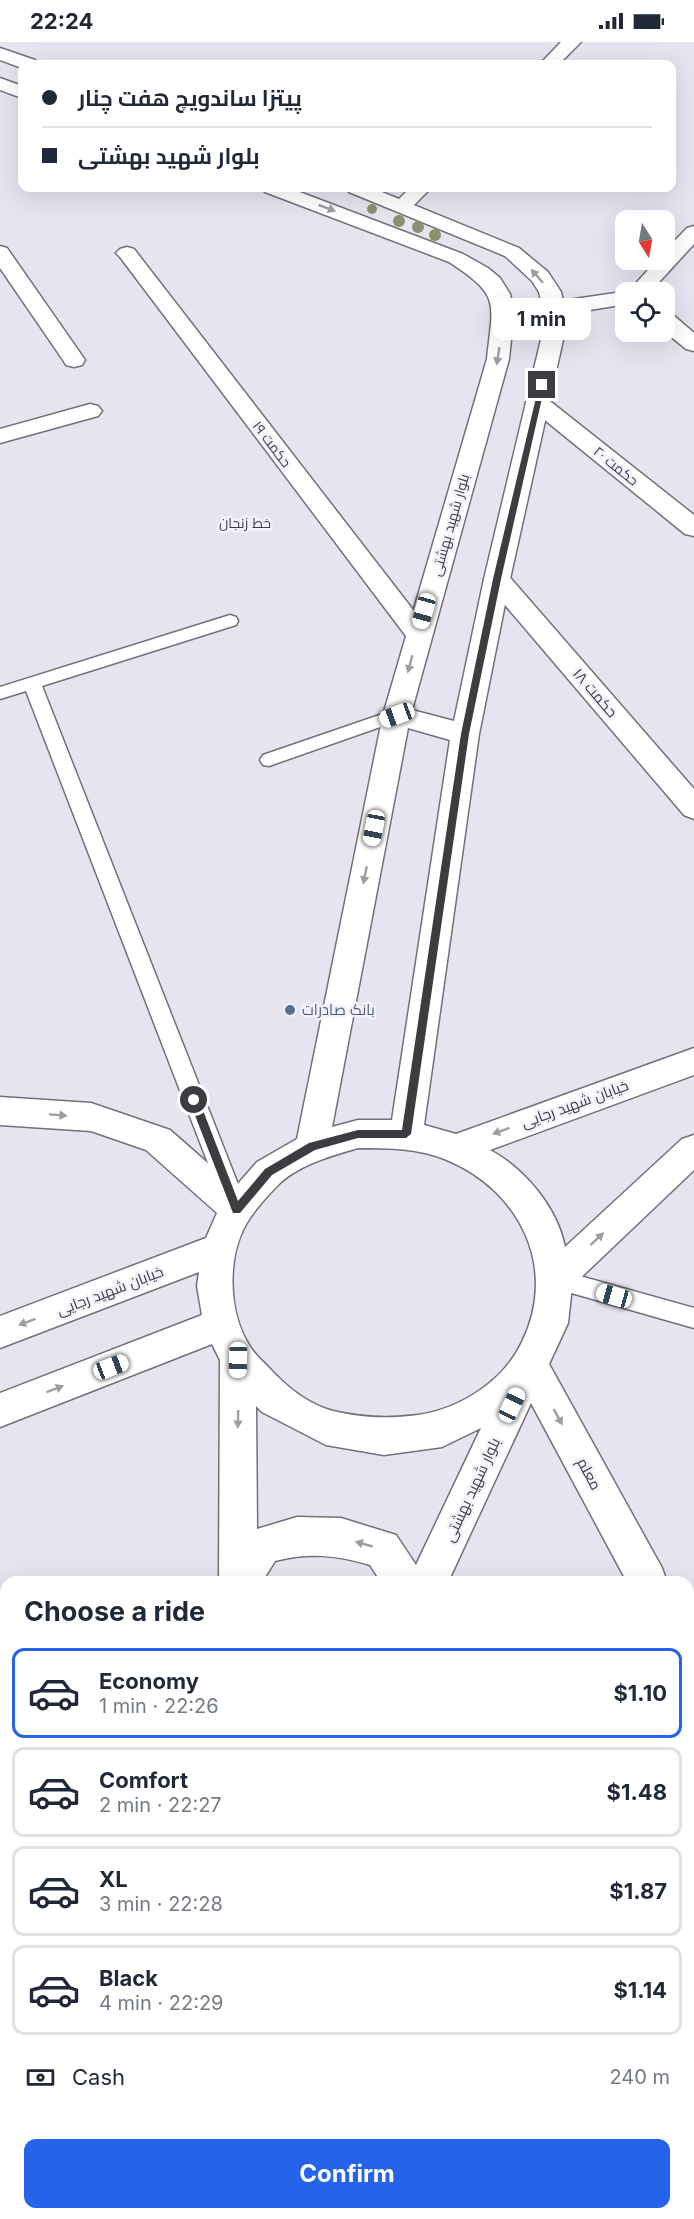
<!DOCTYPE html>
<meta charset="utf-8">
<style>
body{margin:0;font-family:Inter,Cairo,sans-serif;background:#f2f2f3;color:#1f2937;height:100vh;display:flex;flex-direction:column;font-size:22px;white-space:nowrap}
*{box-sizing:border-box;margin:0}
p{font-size:20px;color:#747a83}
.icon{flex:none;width:33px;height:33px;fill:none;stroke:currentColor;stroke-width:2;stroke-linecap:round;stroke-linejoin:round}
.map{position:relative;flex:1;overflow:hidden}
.drawer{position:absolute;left:0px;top:1534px;width:694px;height:644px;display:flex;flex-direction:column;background:#fff;border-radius:18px 18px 0 0;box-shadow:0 6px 24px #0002}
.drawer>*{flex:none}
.top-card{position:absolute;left:18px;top:18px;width:658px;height:132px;border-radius:12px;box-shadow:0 6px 24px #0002;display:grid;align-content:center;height:132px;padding:0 24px;background:#fff}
.needle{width:39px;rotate:169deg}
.fabs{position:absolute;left:615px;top:168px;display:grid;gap:12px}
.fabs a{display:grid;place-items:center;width:60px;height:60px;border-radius:12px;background:#fff;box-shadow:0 6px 24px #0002;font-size:30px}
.end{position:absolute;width:27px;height:27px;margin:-14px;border:8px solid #3d3c41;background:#fff;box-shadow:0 0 0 3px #fff}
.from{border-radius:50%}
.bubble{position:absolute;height:42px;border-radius:12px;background:#fff;box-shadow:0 6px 24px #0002;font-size:20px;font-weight:700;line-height:42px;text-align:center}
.car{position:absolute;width:18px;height:36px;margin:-18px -9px;border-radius:8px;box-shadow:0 0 4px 2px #0007;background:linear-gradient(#fff 24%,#345 0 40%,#fff 0 76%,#345 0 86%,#fff 0)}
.top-card b{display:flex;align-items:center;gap:21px;height:57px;font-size:22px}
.top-card b+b{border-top:2px solid #e0e1e3}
.top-card i{width:15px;height:15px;background:#1f2937}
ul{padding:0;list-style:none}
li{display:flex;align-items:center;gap:18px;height:90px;margin:0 12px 9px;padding:0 12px;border:3px solid #e0e1e3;border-radius:12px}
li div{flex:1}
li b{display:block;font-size:22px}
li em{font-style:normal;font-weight:700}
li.current{border-color:#2563eb}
li>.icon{width:54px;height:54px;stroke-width:1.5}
h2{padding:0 24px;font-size:27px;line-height:72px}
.pay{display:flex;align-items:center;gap:15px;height:66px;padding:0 24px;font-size:22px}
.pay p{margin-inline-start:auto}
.cta{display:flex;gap:12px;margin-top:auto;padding:12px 24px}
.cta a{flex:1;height:69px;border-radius:12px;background:#2563eb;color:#fff;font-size:24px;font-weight:700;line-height:69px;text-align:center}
.status{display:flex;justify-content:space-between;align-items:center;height:42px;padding:0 30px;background:#fff;direction:ltr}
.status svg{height:16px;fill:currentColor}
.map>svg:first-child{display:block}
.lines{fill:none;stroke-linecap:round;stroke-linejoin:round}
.lane-casing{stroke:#727079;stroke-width:3}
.street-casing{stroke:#727079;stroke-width:3}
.secondary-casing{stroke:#727079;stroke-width:3}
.lane{fill:#fff;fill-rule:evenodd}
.street{fill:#fff;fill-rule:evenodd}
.secondary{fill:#fff;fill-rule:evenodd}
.tree{fill:#8d906c}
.oneway{fill:#9e9ea0}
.route{fill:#3d3c41}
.service-dot{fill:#5c6f8a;stroke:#f3f1fc;stroke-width:2}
.labels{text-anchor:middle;stroke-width:5;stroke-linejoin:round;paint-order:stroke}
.far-street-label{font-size:14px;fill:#3d3c41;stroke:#f3f1fc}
.far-neighbourhood-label{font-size:14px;fill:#3d3c41;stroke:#f3f1fc}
.street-label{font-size:15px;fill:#3d3c41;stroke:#f3f1fc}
.service-label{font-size:15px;fill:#4e5e75;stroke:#f3f1fc;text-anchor:start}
</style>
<div class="status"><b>22:24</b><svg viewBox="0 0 49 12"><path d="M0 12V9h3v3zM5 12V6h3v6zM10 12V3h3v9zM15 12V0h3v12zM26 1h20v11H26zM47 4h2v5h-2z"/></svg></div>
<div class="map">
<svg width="694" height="2177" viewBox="0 0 694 2177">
<rect width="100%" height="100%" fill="#e6e4ef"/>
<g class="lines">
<!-- lane casing -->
<g class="lane-casing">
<path id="lane" d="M230,573L236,575L238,579L236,583L42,644L245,1160L242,1167L234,1169L226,1167L223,1160L26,649L0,657V645Z
M397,667L403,669L406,673L403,677L269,724L263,723L260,718L263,713Z
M555,1227L694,1266V1286L547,1244L544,1237L547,1230Z"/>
</g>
<!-- street casing -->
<g class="street-casing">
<path id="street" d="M561,0H581L559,22H540Z
M410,146H431L410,167H396L393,163Z
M694,184V202L650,250H626V262L554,274L546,272L543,267L546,262L554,260L629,249L657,218H664V210L687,186Z
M0,204L7,206L85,318L82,323L74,325L66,323L63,318L0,226Z
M127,205L134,207L427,586L431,592L427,598L418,601L409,598L120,215L116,211L120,207Z
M664,271L672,272L694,291V309L686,307L664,289Z
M538,354L546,356L694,473V494L685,492L530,366L526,361L530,356Z
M90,362L98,364L102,369L98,374L0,401V387Z
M497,529L506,531L694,747V777L684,773L488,543L484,537L488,531Z
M694,1633V1674L688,1676V1635Z
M6,1971V2017L0,2020V1974Z
M357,2172H405L407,2177H359Z"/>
</g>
<!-- secondary casing -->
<g class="secondary-casing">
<path id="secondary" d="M0,6L35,18L37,22H22V26L0,18Z
M0,36L22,44V56L0,48Z
M262,146H289L463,212L488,226L500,236L510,252L514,269L509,317L412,668L454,679L484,537L543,289V267L539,250L532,239L505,214L349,150L346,146H372L519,206L548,230L561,250L565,267V289L510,537L479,692L424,1083L456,1092L694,1006V1033L490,1108C525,1127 557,1165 565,1205L682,1097L694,1093V1128L572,1244L568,1281L549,1322L662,1526L667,1540H627L531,1361L448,1540H381L370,1523C337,1513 308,1510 275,1519L262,1540H219L220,1318L212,1302L0,1385V1351L202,1273L197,1244L199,1230L0,1306V1274L206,1196L217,1171L146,1108L91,1089L0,1083V1055L91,1061L170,1088L235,1145L257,1120L297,1097L383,673L487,317C493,259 501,254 449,220L265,150ZM408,686L450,698L392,1078H358L332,1085ZM358,1106C389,1106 418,1106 447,1118C521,1149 558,1227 522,1300C504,1339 460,1367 418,1373C388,1377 363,1376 333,1369C310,1363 288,1346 272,1329C266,1322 256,1314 251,1306C227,1271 226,1211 250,1176C258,1164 270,1151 280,1141C301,1122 331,1114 358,1106ZM256,1364L262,1370L326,1403L384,1413L442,1405L481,1386L416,1523L396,1493L341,1476L297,1475L257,1487Z
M688,1595L694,1597V1645L688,1643Z
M22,2172H70L68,2177H20Z
M178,2172H226L225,2177H177Z"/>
</g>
<!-- lane -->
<use href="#lane" class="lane"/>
<!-- street -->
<use href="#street" class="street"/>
<!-- secondary -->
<use href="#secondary" class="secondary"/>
</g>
<!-- trees -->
<g class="tree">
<circle cx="372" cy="167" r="5"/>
<circle cx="399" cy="179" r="6"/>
<circle cx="418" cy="185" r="6"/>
<circle cx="435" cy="193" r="6"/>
</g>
<!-- one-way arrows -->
<defs><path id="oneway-solid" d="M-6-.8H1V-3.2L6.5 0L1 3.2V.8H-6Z" transform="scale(1.5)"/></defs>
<g class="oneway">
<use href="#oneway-solid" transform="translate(327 166) rotate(21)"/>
<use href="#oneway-solid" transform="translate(537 234) rotate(-132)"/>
<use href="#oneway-solid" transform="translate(498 314) rotate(99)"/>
<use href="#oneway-solid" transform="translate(410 622) rotate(105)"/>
<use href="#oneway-solid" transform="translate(365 833) rotate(101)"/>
<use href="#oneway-solid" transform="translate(58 1073) rotate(4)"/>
<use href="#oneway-solid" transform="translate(501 1089) rotate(160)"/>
<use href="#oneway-solid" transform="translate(597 1197) rotate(-43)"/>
<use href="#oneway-solid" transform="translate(27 1280) rotate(159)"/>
<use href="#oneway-solid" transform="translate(55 1347) rotate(-21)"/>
<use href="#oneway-solid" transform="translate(558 1375) rotate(62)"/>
<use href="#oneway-solid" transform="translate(238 1377) rotate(91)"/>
<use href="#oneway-solid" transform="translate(364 1502) rotate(-164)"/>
</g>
<!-- route -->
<path class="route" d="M542,341L545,343L501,537L469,692L411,1092L406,1096H358L315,1108L272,1133L240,1171H233L189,1058L190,1055H197L199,1058L238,1159L265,1127L309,1101L358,1088H402L461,692L493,537L539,343Z"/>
<!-- markers -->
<circle class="service-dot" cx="290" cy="968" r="6"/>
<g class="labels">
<!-- far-street labels -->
<g class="far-street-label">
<text transform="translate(272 402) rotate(53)" y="5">حکمت ۱۹</text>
<text transform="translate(616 424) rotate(39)" y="5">حکمت ۲۰</text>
<text transform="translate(450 483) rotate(-74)" y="5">بلوار شهید بهشتی</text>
</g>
<!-- far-neighbourhood labels -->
<g class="far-neighbourhood-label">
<text x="245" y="486">خط زنجان</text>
</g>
<!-- street labels -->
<g class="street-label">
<text transform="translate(595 651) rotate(49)" y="5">حکمت ۱۸</text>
<text transform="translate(575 1062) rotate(-20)" y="5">خیابان شهید رجایی</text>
<text transform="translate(110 1249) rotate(-21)" y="5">خیابان شهید رجایی</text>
<text transform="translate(589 1432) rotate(62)" y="5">معلم</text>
<text transform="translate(472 1448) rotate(-65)" y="5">بلوار شهید بهشتی</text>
</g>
<!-- service labels -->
<g class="service-label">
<text x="302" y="973">بانک صادرات</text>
</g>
</g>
</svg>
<div class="fabs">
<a><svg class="needle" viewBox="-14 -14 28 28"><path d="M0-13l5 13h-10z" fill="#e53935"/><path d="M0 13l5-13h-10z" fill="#747a83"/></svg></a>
<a><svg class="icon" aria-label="locate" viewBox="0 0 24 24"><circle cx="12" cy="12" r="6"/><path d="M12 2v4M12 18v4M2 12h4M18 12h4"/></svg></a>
</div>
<i class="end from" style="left:194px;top:1058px"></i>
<i class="end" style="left:542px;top:343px"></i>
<div class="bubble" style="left:492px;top:256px;width:99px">1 min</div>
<i class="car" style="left:424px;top:569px;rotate:196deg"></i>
<i class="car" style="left:397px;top:673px;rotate:250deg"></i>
<i class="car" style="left:374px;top:786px;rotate:191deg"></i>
<i class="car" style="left:614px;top:1254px;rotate:286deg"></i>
<i class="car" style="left:238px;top:1318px;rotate:181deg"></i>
<i class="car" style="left:111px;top:1325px;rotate:69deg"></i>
<i class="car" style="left:512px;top:1363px;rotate:25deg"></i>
<div class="top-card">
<b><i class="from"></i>پیتزا ساندویچ هفت چنار</b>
<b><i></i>بلوار شهید بهشتی</b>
</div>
<section class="drawer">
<h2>Choose a ride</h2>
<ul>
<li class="current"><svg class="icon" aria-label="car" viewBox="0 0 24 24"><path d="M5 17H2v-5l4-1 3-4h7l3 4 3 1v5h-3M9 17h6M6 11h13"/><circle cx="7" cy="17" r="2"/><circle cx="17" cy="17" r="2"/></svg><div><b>Economy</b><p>1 min · 22:26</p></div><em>$1.10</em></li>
<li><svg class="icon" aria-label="car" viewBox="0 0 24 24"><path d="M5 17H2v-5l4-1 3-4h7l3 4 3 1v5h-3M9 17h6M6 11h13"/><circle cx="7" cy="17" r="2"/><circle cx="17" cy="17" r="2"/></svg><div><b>Comfort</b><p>2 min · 22:27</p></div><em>$1.48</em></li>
<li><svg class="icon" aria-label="car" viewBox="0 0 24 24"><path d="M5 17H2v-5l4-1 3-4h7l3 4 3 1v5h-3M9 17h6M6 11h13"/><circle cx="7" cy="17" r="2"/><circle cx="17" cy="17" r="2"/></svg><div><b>XL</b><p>3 min · 22:28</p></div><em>$1.87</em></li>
<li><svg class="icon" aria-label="car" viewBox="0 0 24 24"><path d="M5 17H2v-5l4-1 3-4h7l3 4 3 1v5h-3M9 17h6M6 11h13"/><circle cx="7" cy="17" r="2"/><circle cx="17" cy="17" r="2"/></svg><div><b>Black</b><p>4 min · 22:29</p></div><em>$1.14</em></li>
</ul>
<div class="pay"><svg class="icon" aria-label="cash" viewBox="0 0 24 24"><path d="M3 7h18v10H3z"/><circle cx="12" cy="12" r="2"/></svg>Cash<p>240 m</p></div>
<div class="cta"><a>Confirm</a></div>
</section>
</div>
